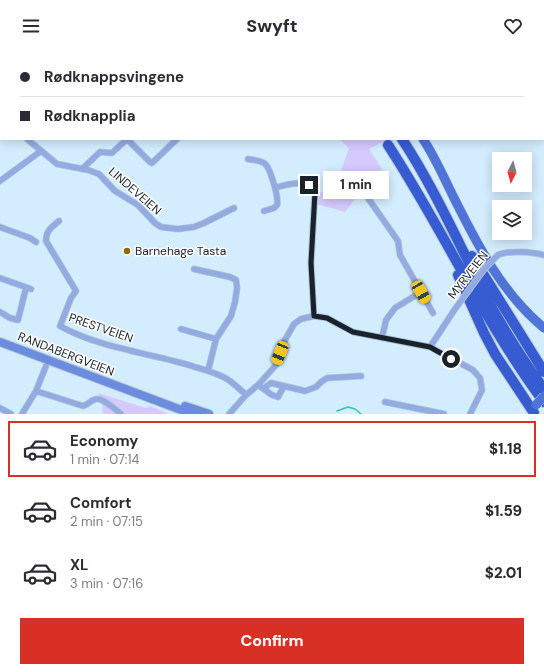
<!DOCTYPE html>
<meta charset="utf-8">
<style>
body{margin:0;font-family:"DM Sans",sans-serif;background:#f2f2f3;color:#2b2b33;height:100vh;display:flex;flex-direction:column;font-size:15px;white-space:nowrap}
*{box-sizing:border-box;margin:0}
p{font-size:13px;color:#7c7c81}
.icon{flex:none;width:22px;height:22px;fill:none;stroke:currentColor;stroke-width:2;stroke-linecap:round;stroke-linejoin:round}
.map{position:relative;height:362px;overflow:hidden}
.details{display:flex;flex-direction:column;background:#fff;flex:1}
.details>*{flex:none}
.banner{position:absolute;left:0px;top:0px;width:544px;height:88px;box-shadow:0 2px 10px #0003;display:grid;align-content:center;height:88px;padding:0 20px;background:#fff}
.needle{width:26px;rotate:186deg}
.tools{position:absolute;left:492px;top:100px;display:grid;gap:8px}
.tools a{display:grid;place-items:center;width:40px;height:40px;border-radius:0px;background:#fff;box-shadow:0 2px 10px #0003;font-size:20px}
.end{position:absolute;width:18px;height:18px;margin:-9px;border:5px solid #182228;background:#fff;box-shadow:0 0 0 2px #fff}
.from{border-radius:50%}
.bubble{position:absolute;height:28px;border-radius:0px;background:#fff;box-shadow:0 2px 10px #0003;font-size:13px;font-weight:800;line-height:28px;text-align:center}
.car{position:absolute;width:12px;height:24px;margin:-12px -6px;border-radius:5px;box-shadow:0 0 3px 1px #0007;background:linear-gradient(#f5c518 24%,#345 0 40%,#f5c518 0 76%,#345 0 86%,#f5c518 0)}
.banner b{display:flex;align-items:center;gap:14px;height:38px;font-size:15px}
.banner b+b{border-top:1px solid #e1e1e2}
.banner i{width:10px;height:10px;background:#2b2b33}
ul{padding:7px 0 0;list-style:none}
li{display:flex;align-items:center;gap:12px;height:56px;margin:0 8px 6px;padding:0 12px;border:2px solid transparent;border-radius:0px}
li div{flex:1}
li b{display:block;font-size:15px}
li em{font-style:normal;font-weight:800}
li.active{border-color:#d93025}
li>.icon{width:36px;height:36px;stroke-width:1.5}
.primary-button{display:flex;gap:8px;margin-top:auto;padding:8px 20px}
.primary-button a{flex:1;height:46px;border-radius:0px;background:#d93025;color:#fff;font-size:16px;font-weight:800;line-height:46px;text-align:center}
header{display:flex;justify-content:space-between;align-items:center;height:52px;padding:0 20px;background:#fff;font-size:18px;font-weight:800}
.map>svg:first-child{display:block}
.green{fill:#d6c9fe}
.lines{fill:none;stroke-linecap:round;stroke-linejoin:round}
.stream{stroke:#2fc5aa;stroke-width:1.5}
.primary-tunnel{stroke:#aec4d3;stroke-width:9;stroke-dasharray:9 4.5;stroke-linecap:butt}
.highway-tunnel{stroke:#aec4d3;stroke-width:10;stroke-dasharray:10 5;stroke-linecap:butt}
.street-casing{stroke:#b1c8d7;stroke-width:7}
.secondary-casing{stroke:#b1c8d7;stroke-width:10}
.primary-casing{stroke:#b1c8d7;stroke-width:10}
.highway-casing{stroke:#b1c8d7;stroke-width:12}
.street{stroke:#94abe2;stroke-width:5.5}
.secondary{stroke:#6c8cdd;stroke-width:8}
.primary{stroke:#4f73d7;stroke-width:9}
.highway{stroke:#375cd2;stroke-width:10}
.street-bridge-casing{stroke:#b1c8d7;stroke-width:7;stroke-linecap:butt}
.primary-bridge-casing{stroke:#b1c8d7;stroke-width:10;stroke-linecap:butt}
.street-bridge{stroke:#94abe2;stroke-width:5.5}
.primary-bridge{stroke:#4f73d7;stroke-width:9}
.route{stroke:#182228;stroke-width:5}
.poi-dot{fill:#8a6b0b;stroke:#fff;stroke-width:1.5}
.labels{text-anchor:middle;stroke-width:3;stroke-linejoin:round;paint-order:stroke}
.street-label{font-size:12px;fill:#182228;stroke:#fff}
.poi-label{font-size:12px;fill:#182228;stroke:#fff;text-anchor:start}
</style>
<header><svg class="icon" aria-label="menu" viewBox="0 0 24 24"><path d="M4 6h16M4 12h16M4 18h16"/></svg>Swyft<svg class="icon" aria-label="heart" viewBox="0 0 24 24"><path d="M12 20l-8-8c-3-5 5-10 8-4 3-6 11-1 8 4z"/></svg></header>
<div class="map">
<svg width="544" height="362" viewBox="0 0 544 362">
<rect width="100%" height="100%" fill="#d3edfe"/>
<!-- green -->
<path class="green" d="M339,87H388L369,97L382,117L360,141L345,160L317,152V140L327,141L334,138L349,96Z
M98,341L146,356L150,354L169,362H103L102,350Z"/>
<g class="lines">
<!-- stream -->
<path class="stream" d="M337,359L348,355L355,357L361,362"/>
<!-- primary-tunnel -->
<path class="primary-tunnel" d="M204,0L207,1"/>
<!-- highway-tunnel -->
<path class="highway-tunnel" d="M300,0L302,1
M325,0L326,1"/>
<!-- street casing -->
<g class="street-casing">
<path id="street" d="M7,0L8,1
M137,1L138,0
M0,66L1,67
M0,83L1,82
M27,87L57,112L88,118L99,122L115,139L138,153L155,171L161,175L178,177L194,175L204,171L234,156
M127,87L150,110L152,111L177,87
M248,107C253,108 259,108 264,111C270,114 279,146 277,153L274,156L264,159
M82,117L100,100L112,101L127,87
M0,129L41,99
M275,136C288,132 307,126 315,140L311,211L314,264
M363,139L398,189L400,203L421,240L395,256L386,268L382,286
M59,169C52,175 46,178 46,189L76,239L71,246L60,274C99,296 150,301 192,314C204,318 219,321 230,329C235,333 241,338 246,343
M0,175L30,186L36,190
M498,203C508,198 533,200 544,203
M194,217L230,225L236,228L237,236L235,250L231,264L216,287L208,319
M0,226L31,237
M421,240L433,261
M0,260L10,266L18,268L26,236
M181,277L216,287
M430,295L455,257
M258,333L272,343L278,345L284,334L305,339L316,335L321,330L327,326L361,324
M264,336L271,331L284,334
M36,339L83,354C88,353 92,347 97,347C103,346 116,358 121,362
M385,350L444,362
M0,356L11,362
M22,362L36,339L46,314
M229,362L246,343L258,333L276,313L285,288L294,272L301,267L314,264L327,266L353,280L430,295L473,318L480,326L482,338L470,362"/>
</g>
<!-- secondary casing -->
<g class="secondary-casing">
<path id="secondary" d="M0,290L192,362
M185,354L209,362"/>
</g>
<!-- primary casing -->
<g class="primary-casing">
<path id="primary" d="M423,87C435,105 444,126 454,146C478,194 502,241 544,276"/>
</g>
<!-- highway casing -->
<g class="highway-casing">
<path id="highway" d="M402,87C433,134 456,186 482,237C500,272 521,305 544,337
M388,93C443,177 484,270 544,350
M472,204L544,320
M458,223L484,281L495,302L534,361"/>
</g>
<!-- street -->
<use href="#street" class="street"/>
<!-- secondary -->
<use href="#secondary" class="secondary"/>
<!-- primary -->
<use href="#primary" class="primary"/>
<!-- highway -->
<use href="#highway" class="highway"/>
<!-- street-bridge casing -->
<g class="street-bridge-casing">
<path id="street-bridge" d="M455,257L485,216L498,203"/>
</g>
<!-- primary-bridge casing -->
<g class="primary-bridge-casing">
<path id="primary-bridge" d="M536,353L544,344"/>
</g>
<!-- street-bridge -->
<use href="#street-bridge" class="street-bridge"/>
<!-- primary-bridge -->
<use href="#primary-bridge" class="primary-bridge"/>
</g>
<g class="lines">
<!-- route -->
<path class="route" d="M309,133L312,135L315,140L311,211L314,264L327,266L353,280L430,295L451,307"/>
</g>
<!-- markers -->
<circle class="poi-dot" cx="127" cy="199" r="4"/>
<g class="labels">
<!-- street labels -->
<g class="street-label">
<text transform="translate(135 139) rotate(41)" y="4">LINDEVEIEN</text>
<text transform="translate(468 223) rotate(-52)" y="4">MYRVEIEN</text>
<text transform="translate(101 276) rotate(19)" y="4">PRESTVEIEN</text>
<text transform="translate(66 302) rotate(21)" y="4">RANDABERGVEIEN</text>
</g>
<!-- poi labels -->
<g class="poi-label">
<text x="135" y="203">Barnehage Tasta</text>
</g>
</g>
</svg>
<div class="tools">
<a><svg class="needle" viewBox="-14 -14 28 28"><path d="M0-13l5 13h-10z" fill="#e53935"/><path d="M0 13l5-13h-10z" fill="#7c7c81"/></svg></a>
<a><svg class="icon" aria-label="layers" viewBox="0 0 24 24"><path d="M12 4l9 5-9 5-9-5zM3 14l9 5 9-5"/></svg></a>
</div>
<i class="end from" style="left:451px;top:307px"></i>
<i class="end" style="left:309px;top:133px"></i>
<div class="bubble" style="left:323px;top:119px;width:66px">1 min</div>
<i class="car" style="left:421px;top:240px;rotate:150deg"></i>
<i class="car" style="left:280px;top:301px;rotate:202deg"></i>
<div class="banner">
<b><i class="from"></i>Rødknappsvingene</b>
<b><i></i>Rødknapplia</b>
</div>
</div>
<section class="details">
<ul>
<li class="active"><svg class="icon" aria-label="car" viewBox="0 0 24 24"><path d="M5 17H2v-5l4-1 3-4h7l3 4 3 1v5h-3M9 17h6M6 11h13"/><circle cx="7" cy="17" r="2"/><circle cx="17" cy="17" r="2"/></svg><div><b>Economy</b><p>1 min · 07:14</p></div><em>$1.18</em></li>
<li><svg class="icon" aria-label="car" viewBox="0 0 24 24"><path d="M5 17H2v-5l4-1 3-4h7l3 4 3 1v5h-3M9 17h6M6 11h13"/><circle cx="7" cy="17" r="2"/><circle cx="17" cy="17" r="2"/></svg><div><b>Comfort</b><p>2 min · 07:15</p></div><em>$1.59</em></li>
<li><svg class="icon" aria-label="car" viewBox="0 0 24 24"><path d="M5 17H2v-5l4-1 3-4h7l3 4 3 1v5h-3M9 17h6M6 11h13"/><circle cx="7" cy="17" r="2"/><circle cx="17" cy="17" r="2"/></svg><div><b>XL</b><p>3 min · 07:16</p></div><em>$2.01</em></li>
</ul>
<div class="primary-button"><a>Confirm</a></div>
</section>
